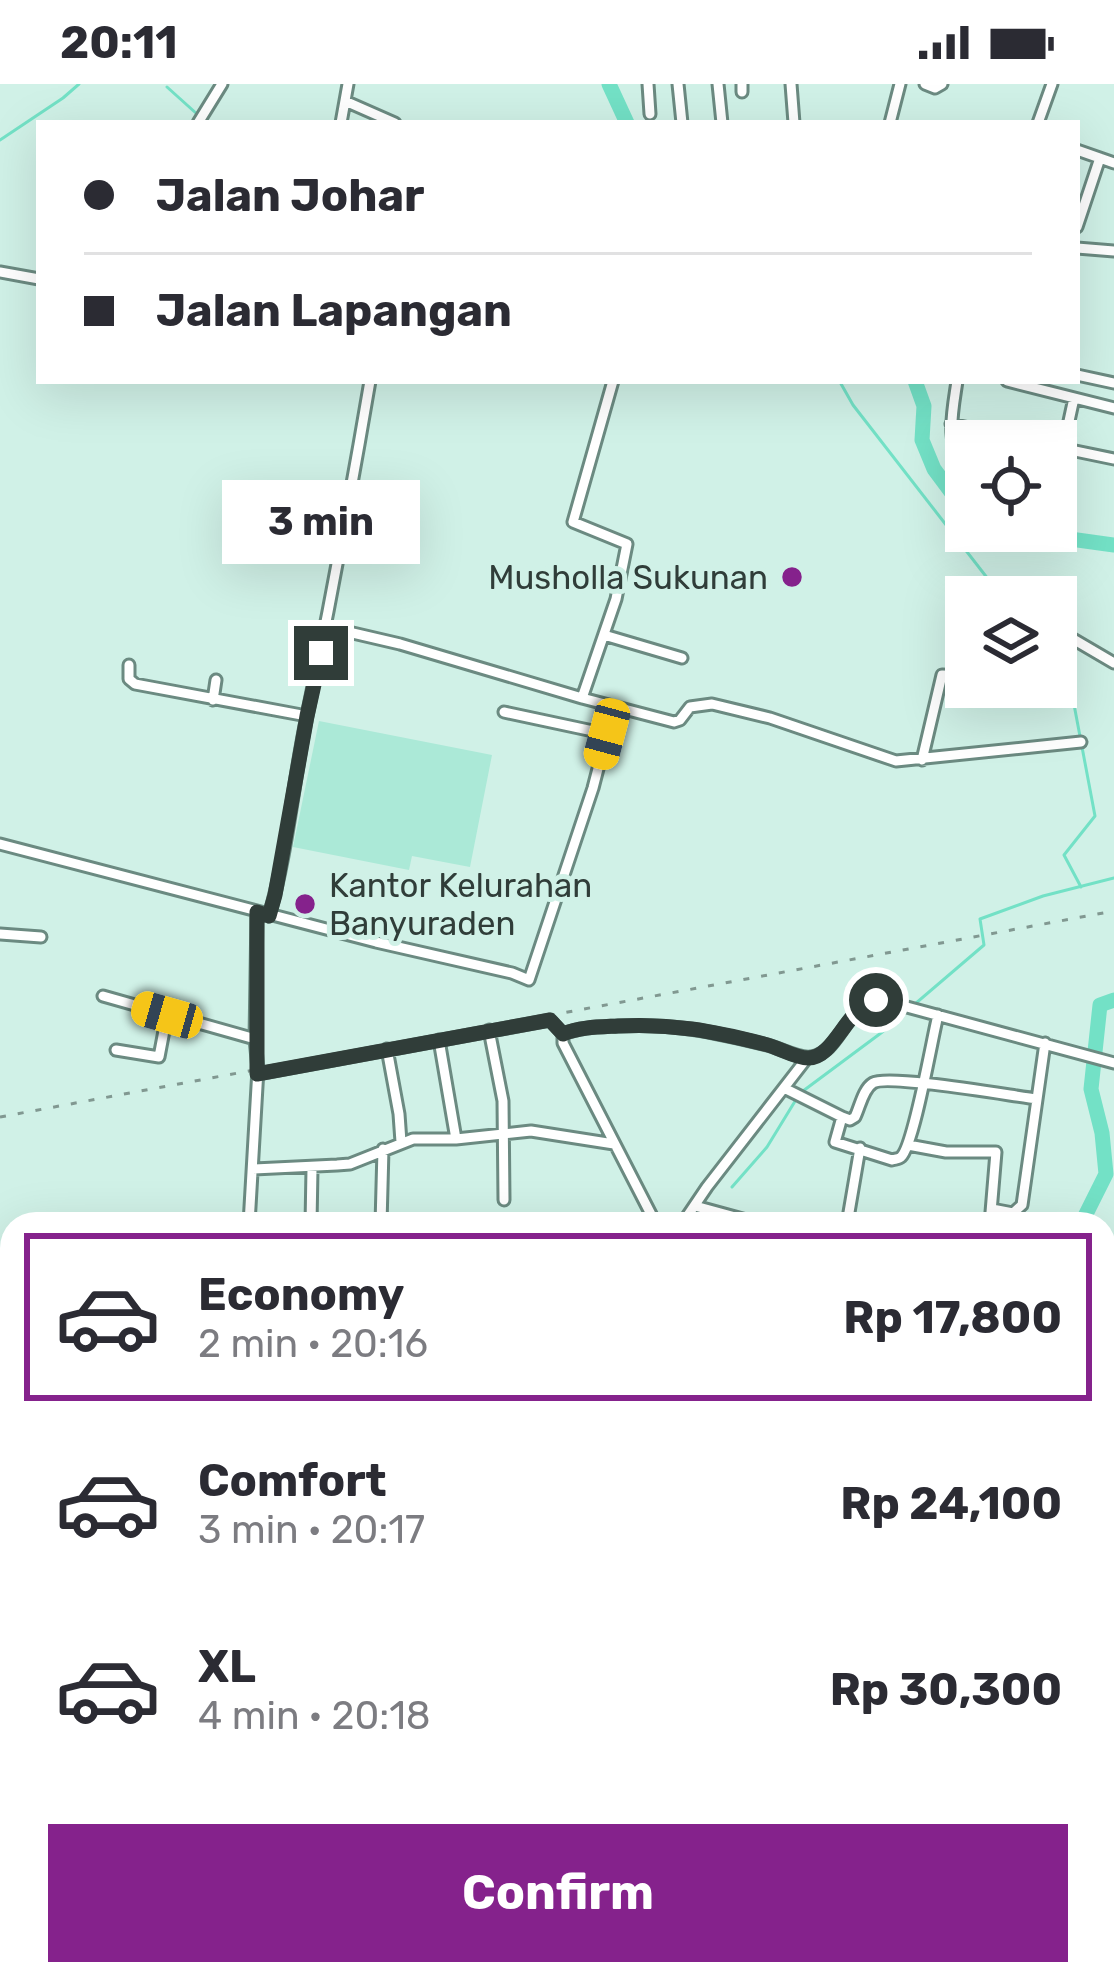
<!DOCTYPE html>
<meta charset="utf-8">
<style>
body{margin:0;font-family:Rubik,sans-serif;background:#f7f7f7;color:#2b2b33;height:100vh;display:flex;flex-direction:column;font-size:45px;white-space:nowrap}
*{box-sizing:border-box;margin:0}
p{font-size:39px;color:#7c7c81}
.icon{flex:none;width:66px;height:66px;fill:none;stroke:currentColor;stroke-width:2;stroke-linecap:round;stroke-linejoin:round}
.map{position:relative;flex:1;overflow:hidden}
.side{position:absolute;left:0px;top:1128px;width:1116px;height:774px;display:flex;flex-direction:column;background:#fff;border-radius:36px 36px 0 0;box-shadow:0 12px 48px #0002}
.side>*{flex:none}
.banner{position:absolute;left:36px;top:36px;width:1044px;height:264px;border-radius:0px;box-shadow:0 12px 48px #0002;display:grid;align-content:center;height:264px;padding:0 48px;background:#fff}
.buttons{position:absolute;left:945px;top:336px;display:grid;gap:24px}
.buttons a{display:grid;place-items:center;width:132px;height:132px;border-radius:0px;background:#fff;box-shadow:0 12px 48px #0002;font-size:60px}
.end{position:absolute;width:54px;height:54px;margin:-27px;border:15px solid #303d39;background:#fff;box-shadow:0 0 0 6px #fff}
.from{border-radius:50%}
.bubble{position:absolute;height:84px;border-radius:0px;background:#fff;box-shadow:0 12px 48px #0002;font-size:39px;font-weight:700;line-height:84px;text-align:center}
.car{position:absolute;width:36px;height:72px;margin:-36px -18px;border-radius:15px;box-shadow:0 0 9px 3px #0007;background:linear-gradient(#f5c518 24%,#345 0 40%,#f5c518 0 76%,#345 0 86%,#f5c518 0)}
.banner b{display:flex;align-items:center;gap:42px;height:114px;font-size:45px}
.banner b+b{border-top:3px solid #e1e1e2}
.banner i{width:30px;height:30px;background:#2b2b33}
ul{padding:21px 0 0;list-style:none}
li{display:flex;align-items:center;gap:36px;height:168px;margin:0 24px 18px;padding:0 24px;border:6px solid transparent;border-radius:0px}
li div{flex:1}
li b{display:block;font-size:45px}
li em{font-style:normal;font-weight:700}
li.current{border-color:#85228c}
li>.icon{width:108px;height:108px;stroke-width:1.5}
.action{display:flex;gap:24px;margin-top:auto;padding:24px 48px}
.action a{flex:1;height:138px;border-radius:0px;background:#85228c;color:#fff;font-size:48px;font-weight:700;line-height:138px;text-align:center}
.status{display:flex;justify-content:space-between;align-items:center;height:84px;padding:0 60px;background:#fff;direction:ltr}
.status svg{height:33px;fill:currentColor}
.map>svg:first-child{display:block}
.green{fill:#abe9d7}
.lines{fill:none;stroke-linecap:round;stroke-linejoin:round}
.stream{stroke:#73e1c6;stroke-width:3}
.river{stroke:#73e1c6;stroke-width:15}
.minor-casing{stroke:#6b8a81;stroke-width:15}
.minor{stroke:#fff;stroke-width:9}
.rail{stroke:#819891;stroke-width:3;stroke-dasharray:6 12;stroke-linecap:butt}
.route{stroke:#303d39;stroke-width:15}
.poi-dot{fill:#85228c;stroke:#d0f1e7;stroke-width:4.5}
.labels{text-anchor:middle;stroke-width:10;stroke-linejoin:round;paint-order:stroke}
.poi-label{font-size:33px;fill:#303d39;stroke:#d0f1e7;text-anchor:end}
</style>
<div class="status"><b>20:11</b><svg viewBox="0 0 49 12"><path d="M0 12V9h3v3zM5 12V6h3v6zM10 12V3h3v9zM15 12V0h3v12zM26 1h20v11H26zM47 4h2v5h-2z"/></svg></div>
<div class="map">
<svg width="1114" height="1902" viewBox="0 0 1114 1902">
<rect width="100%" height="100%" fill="#d0f1e7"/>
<!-- green -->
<path class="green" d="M319,637L492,671L470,783L412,772L409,786L293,763Z"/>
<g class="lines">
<!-- stream -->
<path class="stream" d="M167,3L197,30
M0,56L63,14L79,0
M840,298L853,321L1002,513
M1056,557L1063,562L1095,732L1064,771L1081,803
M803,1007L881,949L984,861L980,835L1043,812L1114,794
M732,1103L767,1063L797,1014"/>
<!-- river -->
<path class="river" d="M609,0L627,39
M915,297L924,322L922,356L934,385L966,428
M988,447L1027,449L1114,461
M1081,1140L1106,1090L1102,1049L1091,1005L1100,921L1114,916
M1007,1902L1011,1890"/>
<!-- minor casing -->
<g class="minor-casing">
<path id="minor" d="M648,0L650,30
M678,0L682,39
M718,0L722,39
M742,0V8
M791,0L794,39
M925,0L935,4L942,0
M345,17L395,39
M198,39L222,0
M341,39L348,0
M890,39L900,0
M1038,39L1052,0
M1077,66L1114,79
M1077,143L1100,74
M1077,164L1114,167
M0,188L39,195
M1077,291L1114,299
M957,297C953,326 944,361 966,385
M1007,297L1114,324
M951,340L1028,357
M1056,363L1114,375
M1056,397L1074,314
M327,543L400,560L582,614L674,638L680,636L690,623L712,620L770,634L896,677L1081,658
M1056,545L1114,579
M604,551L682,574
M129,581V595L135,600L307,632
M582,614L616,515L627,460L573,438L613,297
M213,616L216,596
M504,628L607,650
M922,676L942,591L966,592
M0,760L376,858L512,889L529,896L593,704L607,650L619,625
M269,832C288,766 293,698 307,632C330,521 351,409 370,297
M0,850L41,853
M103,912L255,955
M938,931C932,955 914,1061 901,1073C899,1075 895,1075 892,1076L835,1058L842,1033L850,1036L855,1033C860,1023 863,1005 873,999C888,990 1012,1012 1037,1015
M489,946L503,1017L504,1116
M439,956L456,1055
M387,965L399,1030L401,1058
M116,966L159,973L167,931
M258,990L550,936L563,950
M784,1004L842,1033
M908,1061L946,1068H996L990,1140
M253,1085L337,1081L350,1080L413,1055H456L531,1047L614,1060
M695,1122L761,1140
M992,1125L1013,1129L1022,1121L1045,959
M249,1140L258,985L255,955L257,828
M311,1140L312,1085
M381,1140L383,1065
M656,1140L563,959V950C581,943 600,943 618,942C673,939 714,948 767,961C780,964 799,975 811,973C841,969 845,919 881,916L1114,979
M682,1140L707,1103L807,974
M847,1140L860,1064
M1104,1221L1114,1223
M0,1254L12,1257
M0,1356L12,1292
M0,1636L12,1640
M0,1749L12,1752
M0,1827L12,1829
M416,1892V1890
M11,1902L13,1890
M137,1902L141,1890
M248,1902L250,1890
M525,1902L526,1890
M619,1902L621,1890"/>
</g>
<!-- minor -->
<use href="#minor" class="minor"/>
<!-- rail -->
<path class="rail" d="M0,1033L1114,827"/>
</g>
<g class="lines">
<!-- route -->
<path class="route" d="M321,569L307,632L275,811L269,832L257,828V990L550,936L563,950C580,943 599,943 618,942C671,939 713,947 764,960C778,963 795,974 808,974C835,974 847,922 876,916"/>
</g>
<!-- markers -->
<g class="poi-dot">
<circle cx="792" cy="493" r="12"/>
<circle cx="305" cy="820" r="12"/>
</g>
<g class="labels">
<!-- poi labels -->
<g class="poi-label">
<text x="768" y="505">Musholla Sukunan</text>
<text x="329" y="813" text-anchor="start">Kantor Kelurahan<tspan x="329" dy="38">Banyuraden</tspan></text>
</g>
</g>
</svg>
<div class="buttons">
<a><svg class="icon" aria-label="locate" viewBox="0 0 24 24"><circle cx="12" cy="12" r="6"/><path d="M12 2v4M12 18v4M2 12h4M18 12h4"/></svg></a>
<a><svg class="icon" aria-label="layers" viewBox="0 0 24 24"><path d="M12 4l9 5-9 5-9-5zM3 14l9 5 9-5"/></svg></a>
</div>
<i class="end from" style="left:876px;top:916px"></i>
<i class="end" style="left:321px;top:569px"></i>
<div class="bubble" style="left:222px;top:396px;width:198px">3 min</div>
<i class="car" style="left:607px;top:650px;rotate:195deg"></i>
<i class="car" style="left:167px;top:931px;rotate:286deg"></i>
<div class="banner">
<b><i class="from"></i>Jalan Johar</b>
<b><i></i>Jalan Lapangan</b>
</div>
<section class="side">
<ul>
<li class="current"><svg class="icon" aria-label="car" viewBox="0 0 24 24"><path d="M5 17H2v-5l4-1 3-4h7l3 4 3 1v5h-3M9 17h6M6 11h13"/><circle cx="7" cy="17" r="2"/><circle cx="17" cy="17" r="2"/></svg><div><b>Economy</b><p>2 min · 20:16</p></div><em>Rp 17,800</em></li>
<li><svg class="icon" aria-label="car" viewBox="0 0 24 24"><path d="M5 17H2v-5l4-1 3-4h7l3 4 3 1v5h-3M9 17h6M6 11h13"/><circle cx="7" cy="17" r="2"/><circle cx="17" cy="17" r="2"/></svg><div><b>Comfort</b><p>3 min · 20:17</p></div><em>Rp 24,100</em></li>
<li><svg class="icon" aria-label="car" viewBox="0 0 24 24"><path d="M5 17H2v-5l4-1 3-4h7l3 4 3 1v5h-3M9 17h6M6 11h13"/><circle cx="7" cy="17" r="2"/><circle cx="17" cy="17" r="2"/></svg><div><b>XL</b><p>4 min · 20:18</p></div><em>Rp 30,300</em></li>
</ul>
<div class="action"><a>Confirm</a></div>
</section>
</div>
